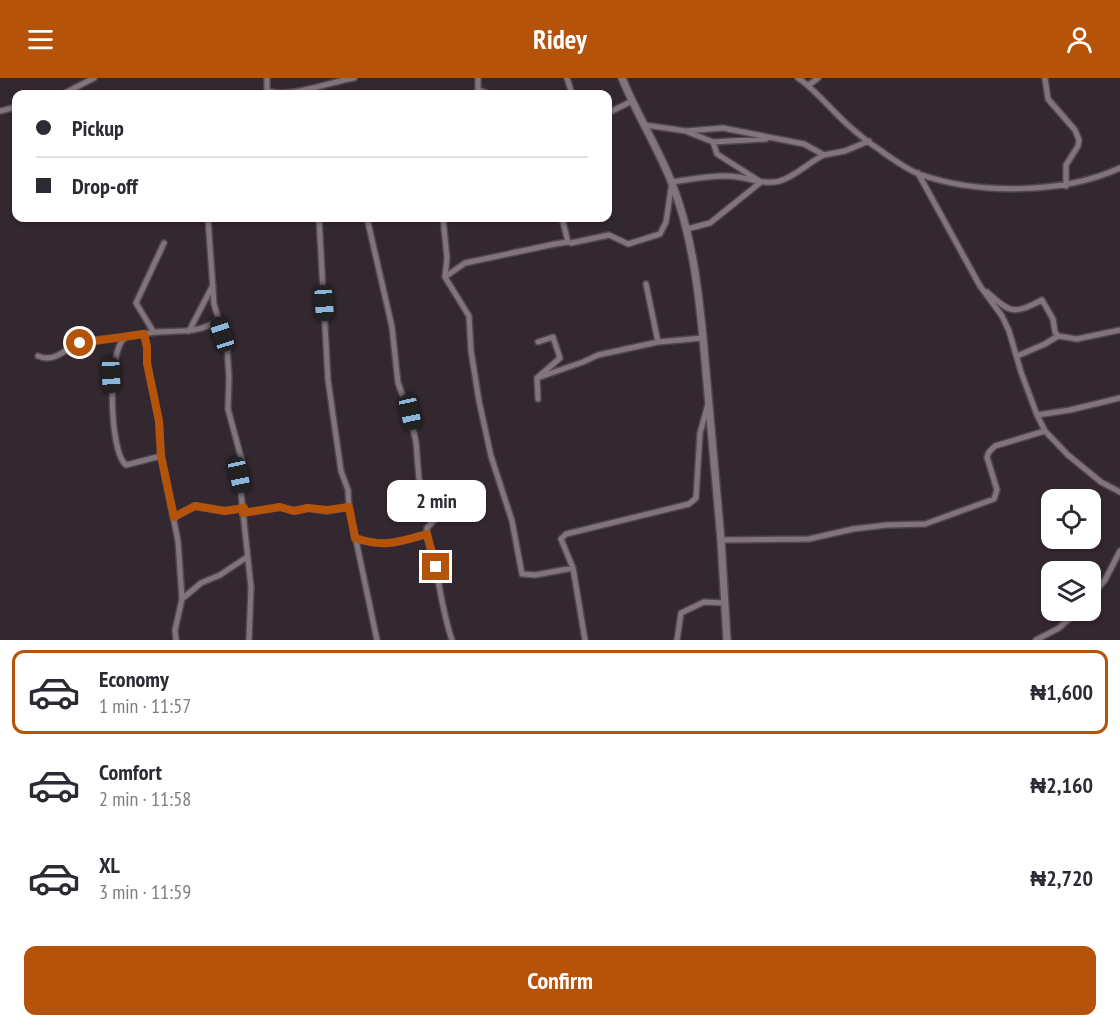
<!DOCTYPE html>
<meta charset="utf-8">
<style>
body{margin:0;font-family:"PT Sans Narrow",sans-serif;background:#f7f7f7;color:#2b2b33;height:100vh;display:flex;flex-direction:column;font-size:22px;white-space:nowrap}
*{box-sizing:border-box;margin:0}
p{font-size:20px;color:#7c7c81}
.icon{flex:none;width:33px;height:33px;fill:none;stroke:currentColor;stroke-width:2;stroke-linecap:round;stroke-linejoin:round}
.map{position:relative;height:562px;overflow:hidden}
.panel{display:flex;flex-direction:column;background:#fff;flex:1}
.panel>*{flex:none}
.banner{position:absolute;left:12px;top:12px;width:600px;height:132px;border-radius:12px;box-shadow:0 2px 4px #0004;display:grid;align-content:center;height:132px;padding:0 24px;background:#fff}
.fabs{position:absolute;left:1041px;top:411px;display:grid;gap:12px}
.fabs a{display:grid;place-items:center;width:60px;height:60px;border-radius:12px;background:#fff;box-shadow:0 2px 4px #0004;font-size:30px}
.end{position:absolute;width:27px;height:27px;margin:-14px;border:8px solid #b45309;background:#fff;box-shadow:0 0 0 3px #fff}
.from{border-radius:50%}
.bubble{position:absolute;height:42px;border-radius:12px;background:#fff;box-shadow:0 2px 4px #0004;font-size:20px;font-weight:800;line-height:42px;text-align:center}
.car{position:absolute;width:18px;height:36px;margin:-18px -9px;border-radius:8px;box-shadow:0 0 4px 2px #0007;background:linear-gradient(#222 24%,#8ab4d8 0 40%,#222 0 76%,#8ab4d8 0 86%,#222 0)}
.banner b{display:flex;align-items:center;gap:21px;height:57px;font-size:22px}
.banner b+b{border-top:2px solid #e1e1e2}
.banner i{width:15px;height:15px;background:#2b2b33}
ul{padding:10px 0 0;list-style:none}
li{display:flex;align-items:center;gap:18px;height:84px;margin:0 12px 9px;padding:0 12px;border:3px solid transparent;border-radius:12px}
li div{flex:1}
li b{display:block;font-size:22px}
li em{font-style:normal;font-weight:800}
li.on{border-color:#b45309}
li>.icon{width:54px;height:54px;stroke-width:1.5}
.button{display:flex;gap:12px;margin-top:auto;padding:12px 24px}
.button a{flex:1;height:69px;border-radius:12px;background:#b45309;color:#fff;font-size:24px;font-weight:800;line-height:69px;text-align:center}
header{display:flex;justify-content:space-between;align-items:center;height:78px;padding:0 24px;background:#b45309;color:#fff;font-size:27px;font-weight:800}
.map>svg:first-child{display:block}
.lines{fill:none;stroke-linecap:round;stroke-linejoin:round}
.minor-casing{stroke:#50474e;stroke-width:8}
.tertiary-casing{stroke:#50474e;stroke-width:10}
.minor{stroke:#81747c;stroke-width:5}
.tertiary{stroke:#81747c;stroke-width:7}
.route{stroke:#b45309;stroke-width:8}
</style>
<header><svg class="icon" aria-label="menu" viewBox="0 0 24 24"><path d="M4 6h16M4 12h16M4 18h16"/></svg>Ridey<svg class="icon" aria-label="person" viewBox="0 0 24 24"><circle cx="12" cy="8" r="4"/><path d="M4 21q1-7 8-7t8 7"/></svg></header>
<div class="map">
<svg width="1120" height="562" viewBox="0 0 1120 562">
<rect width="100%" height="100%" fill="#342830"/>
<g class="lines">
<!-- minor casing -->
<g class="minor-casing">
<path id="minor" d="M267,0V12C286,22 333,3 354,0
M478,0V16
M567,0L572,16
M798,0C817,13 831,32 848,47C858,56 869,65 880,72C891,80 906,91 919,96C978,117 1063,116 1120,90
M1045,1L1048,21L1075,52L1079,62L1078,68L1066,87V108
M809,7L818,0
M479,12L489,16
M63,16L94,0
M0,33L16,29
M608,35L632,23
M645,47L686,53L723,50L804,66L824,77L845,73L869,63
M688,54L713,64L766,61
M918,95L980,208L1002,238L1009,253L1021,294L1037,337L1045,353L1068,377L1101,404L1120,414
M208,140L214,226L227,269L229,299L228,331L242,383L239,397L251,509L249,562
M319,140L328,302L341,393L348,412L349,429L377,562
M367,140L392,249L398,305L409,334L416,364L419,401L436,440L427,450C426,465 433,477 436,492C441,516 444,539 452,562
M443,140L447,180L445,199L469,238L471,273L479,323L491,378L512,443L522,496L535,497L573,490
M562,140L568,164
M687,151L710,145L761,104L717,76L713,64
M445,199L465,185L555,166L568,164L571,165L609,157L628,166L660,156L666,144L672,104C693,101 716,96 738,99C752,101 765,107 780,103C796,98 809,84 824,77
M646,206L658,264
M987,214C1011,235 1013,237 1042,222L1053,241L1055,254L1058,258
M153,253L136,225L164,165
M189,253L213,207
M144,256L147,269V285L159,343L161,378L178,463L182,521L175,552L176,562
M538,264L553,259L560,280L537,300L583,284L598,277L658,264L703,260
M38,278C55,286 66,269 81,265C95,261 110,261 124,259
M1017,278L1045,266L1058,258L1077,261L1120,252
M537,300L538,321
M1037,337L1070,332L1120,320
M161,378L126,387C109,374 107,272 125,260C129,257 137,257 143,256C168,250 195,259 218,242
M243,435L280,429L294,433L308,430L327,433L349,429
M174,439L195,428L225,433L244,430
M355,460C384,470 399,464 427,456
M721,462L809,461L853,451L887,447L925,446L994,421L997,412L987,379L989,374L995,368L1045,353
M1090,519L1105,502L1120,473
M182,521L201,505L220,497L247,479
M585,562L573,490L561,461L566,456L689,426L696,420L700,355L708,326
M677,562L681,535L704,524L725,525
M1036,562L1059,550L1079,532"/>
</g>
<!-- tertiary casing -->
<g class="tertiary-casing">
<path id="tertiary" d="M622,0C636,35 657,68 671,103C691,152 698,208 703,260L721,462L727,562"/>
</g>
<!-- minor -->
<use href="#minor" class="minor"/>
<!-- tertiary -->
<use href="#tertiary" class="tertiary"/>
</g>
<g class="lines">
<!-- route -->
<path class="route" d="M80,265L144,256L147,269V285L159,343L161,378L174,439L195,428L225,433L244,430L243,435L280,429L294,433L308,430L327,432L349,429L355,460C384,470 398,464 427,456L436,489"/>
</g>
</svg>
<div class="fabs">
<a><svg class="icon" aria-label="locate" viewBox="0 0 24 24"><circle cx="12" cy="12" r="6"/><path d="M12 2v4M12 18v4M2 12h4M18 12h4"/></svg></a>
<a><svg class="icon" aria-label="layers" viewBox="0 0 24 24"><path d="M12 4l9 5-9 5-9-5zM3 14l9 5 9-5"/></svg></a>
</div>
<i class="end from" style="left:80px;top:265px"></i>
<i class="end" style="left:436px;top:489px"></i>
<div class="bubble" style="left:387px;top:402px;width:99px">2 min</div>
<i class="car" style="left:324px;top:225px;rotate:176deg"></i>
<i class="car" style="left:222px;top:256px;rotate:342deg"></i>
<i class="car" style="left:111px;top:297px;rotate:178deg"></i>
<i class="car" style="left:410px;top:334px;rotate:168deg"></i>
<i class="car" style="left:239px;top:397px;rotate:168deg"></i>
<div class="banner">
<b><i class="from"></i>Pickup</b>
<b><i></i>Drop-off</b>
</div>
</div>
<section class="panel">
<ul>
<li class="on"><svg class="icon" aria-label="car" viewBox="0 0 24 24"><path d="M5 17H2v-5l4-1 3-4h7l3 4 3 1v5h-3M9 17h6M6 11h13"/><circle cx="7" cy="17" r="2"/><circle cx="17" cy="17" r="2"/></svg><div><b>Economy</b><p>1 min · 11:57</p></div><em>₦1,600</em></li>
<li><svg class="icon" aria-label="car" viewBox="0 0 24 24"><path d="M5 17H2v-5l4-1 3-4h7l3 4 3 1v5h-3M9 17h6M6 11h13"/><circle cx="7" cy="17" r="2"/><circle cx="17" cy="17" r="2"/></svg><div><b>Comfort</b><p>2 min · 11:58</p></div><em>₦2,160</em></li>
<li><svg class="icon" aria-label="car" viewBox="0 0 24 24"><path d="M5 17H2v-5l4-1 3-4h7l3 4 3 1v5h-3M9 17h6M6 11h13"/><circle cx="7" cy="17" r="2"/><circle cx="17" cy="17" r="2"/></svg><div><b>XL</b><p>3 min · 11:59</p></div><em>₦2,720</em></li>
</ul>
<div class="button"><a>Confirm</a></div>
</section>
